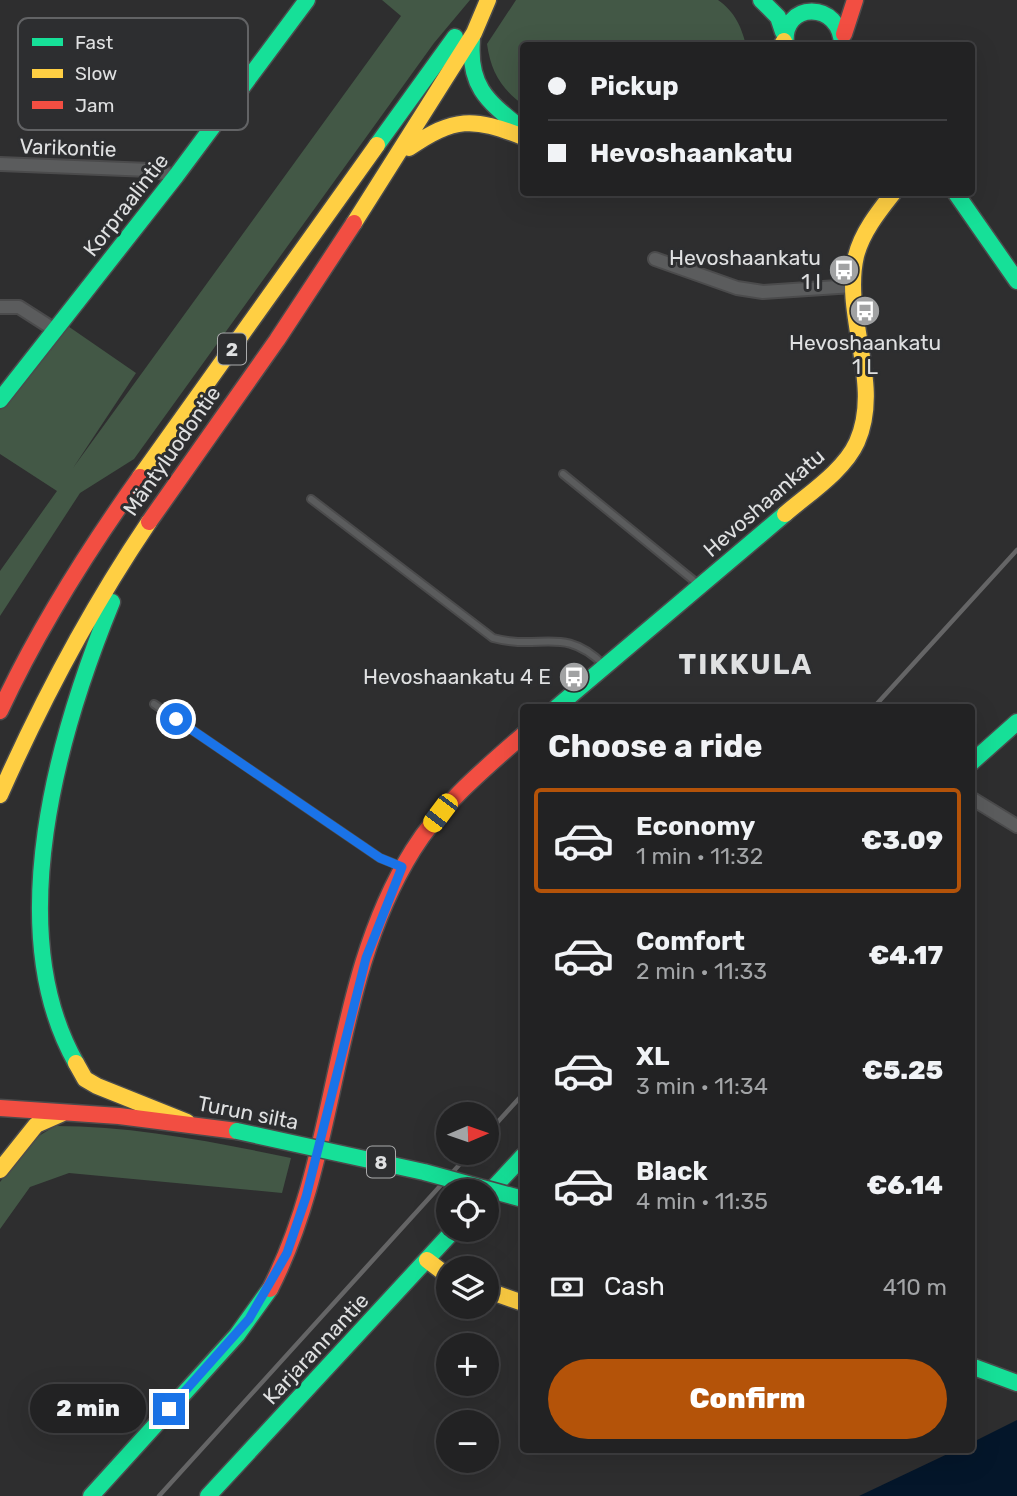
<!DOCTYPE html>
<meta charset="utf-8">
<style>
body{margin:0;font-family:Rubik,sans-serif;background:#2a2a2b;color:#f1f3f6;height:100vh;display:flex;flex-direction:column;font-size:26px;white-space:nowrap}
*{box-sizing:border-box;margin:0}
p{font-size:23px;color:#a2a4a6}
.icon{flex:none;width:38px;height:38px;fill:none;stroke:currentColor;stroke-width:2;stroke-linecap:round;stroke-linejoin:round}
.map{position:relative;flex:1;overflow:hidden}
.panel{position:absolute;left:520px;top:704px;width:455px;height:749px;display:flex;flex-direction:column;background:#222223;border-radius:7px;box-shadow:0 7px 28px #0002,0 0 0 2px #3f3f41}
.panel>*{flex:none}
.hud{position:absolute;left:520px;top:42px;width:455px;height:154px;border-radius:7px;box-shadow:0 7px 28px #0002,0 0 0 2px #3f3f41;display:grid;align-content:center;height:154px;padding:0 28px;background:#222223}
.needle{width:46px;rotate:88deg}
.tools{position:absolute;left:436px;top:1102px;display:grid;gap:14px}
.tools a{display:grid;place-items:center;width:63px;height:63px;border-radius:50%;background:#222223;box-shadow:0 7px 28px #0002,0 0 0 2px #3f3f41;font-size:35px}
.end{position:absolute;width:32px;height:32px;margin:-16px;border:9px solid #1a73e8;background:#fff;box-shadow:0 0 0 4px #fff}
.from{border-radius:50%}
.bubble{position:absolute;height:49px;border-radius:24px;background:#222223;box-shadow:0 7px 28px #0002,0 0 0 2px #3f3f41;font-size:23px;font-weight:800;line-height:49px;text-align:center}
.car{position:absolute;width:21px;height:42px;margin:-21px -10px;border-radius:9px;box-shadow:0 0 5px 2px #0007;background:linear-gradient(#f5c518 24%,#345 0 40%,#f5c518 0 76%,#345 0 86%,#f5c518 0)}
.hud b{display:flex;align-items:center;gap:24px;height:66px;font-size:26px}
.hud b+b{border-top:2px solid #3f3f41}
.hud i{width:18px;height:18px;background:#f1f3f6}
ul{padding:0;list-style:none}
li{display:flex;align-items:center;gap:21px;height:105px;margin:0 14px 10px;padding:0 14px;border:4px solid transparent;border-radius:7px}
li div{flex:1}
li b{display:block;font-size:26px}
li em{font-style:normal;font-weight:800}
li.current{border-color:#b45309}
li>.icon{width:63px;height:63px;stroke-width:1.5}
h2{padding:0 28px;font-size:32px;line-height:84px}
.pay{display:flex;align-items:center;gap:18px;height:77px;padding:0 28px;font-size:26px}
.pay p{margin-inline-start:auto}
.button{display:flex;gap:14px;margin-top:auto;padding:14px 28px}
.button a{flex:1;height:80px;border-radius:42px;background:#b45309;color:#fff;font-size:28px;font-weight:800;line-height:80px;text-align:center}
.map>svg:first-child{display:block}
.green{fill:#435846}
.water{fill:#04162a}
.lines{fill:none;stroke-linecap:round;stroke-linejoin:round}
.lane-casing{stroke:#4b4b4c;stroke-width:10}
.street-casing{stroke:#4b4b4c;stroke-width:16}
.fast-casing{stroke:#4b4b4c;stroke-width:19}
.slow-casing{stroke:#4b4b4c;stroke-width:19}
.jam-casing{stroke:#4b4b4c;stroke-width:19}
.lane{stroke:#5b5c5d;stroke-width:6}
.street{stroke:#5b5c5d;stroke-width:12}
.fast{stroke:#16e098;stroke-width:16}
.slow{stroke:#ffcf43;stroke-width:16}
.jam{stroke:#f24e42;stroke-width:16}
.rail{stroke:#656566;stroke-width:4.5}
.fast-bridge-casing{stroke:#4b4b4c;stroke-width:19;stroke-linecap:butt}
.fast-bridge{stroke:#16e098;stroke-width:16}
.route{stroke:#1a73e8;stroke-width:9}
.labels{text-anchor:middle;stroke-width:6;stroke-linejoin:round;paint-order:stroke}
.shield{fill:#2d2e30;stroke:#aaabac;stroke-width:2}
.shield-label{font-size:19px;font-weight:bold;fill:#dfe0e1}
.street-label{font-size:21px;fill:#dfe0e1;stroke:#2d2e30}
.poi-label{font-size:21px;fill:#dfe0e1;stroke:#2d2e30;text-anchor:end}
.district-label{font-size:28px;font-weight:bold;letter-spacing:2px;fill:#dfe0e1;stroke:#2d2e30}
.key{fill:#2d2e30;stroke:#626365;stroke-width:2}
.key-label{font-size:19px;fill:#dfe0e1}
</style>
<div class="map">
<svg width="1017" height="1496" viewBox="0 0 1017 1496">
<rect width="100%" height="100%" fill="#2e2e2f"/>
<!-- green -->
<path class="green" d="M382,0H470L434,43L134,459L80,493L0,616V571L57,491L0,454V408L62,322L136,373L73,468L401,16Z
M516,0H718C735,12 741,26 746,45L523,46V105C501,88 491,72 487,44Z
M55,1126C134,1126 214,1142 291,1158L282,1193L69,1173L30,1187L0,1229V1182L34,1139Z"/>
<!-- water -->
<path class="water" d="M1017,1420V1496H859L958,1449H971V1443Z"/>
<g class="lines">
<!-- lane casing -->
<g class="lane-casing">
<path id="lane" d="M563,474L698,584
M311,499L493,638C542,651 563,625 604,665
M154,704L380,858L400,866"/>
</g>
<!-- street casing -->
<g class="street-casing">
<path id="street" d="M0,164L150,170L176,176
M655,259L737,288L763,292L853,286
M0,307H19L55,330
M971,798L1017,826"/>
</g>
<!-- fast casing -->
<g class="fast-casing">
<path id="fast" d="M761,0L778,17L783,32
M472,40C468,88 489,102 523,130
M786,46C780,0 842,0 842,46
M377,145L455,37
M955,192L1017,281
M0,400L176,176L307,0
M557,707L785,514
M971,763L1017,722
M76,1063C1,930 58,734 112,602
M486,1196L523,1156
M971,1366L1017,1383
M91,1496L237,1335L270,1289
M208,1496L454,1230"/>
</g>
<!-- slow casing -->
<g class="slow-casing">
<path id="slow" d="M781,46L784,41
M409,148C454,117 473,117 523,137
M354,223L474,33L488,0
M140,477L377,145
M785,514C808,494 844,471 857,442C883,384 842,317 856,256C862,232 879,211 894,192
M0,795C42,700 91,608 149,522
M76,1063L85,1079L97,1086L187,1122
M0,1170L36,1125L61,1114
M427,1260L448,1276
M486,1290L523,1303"/>
</g>
<!-- jam casing -->
<g class="jam-casing">
<path id="jam" d="M844,34L855,0
M149,522L277,340L354,223
M0,711C38,629 88,550 140,477
M0,1108L119,1116L237,1131
M270,1289C341,1151 330,983 413,850C441,805 483,770 523,735"/>
</g>
<!-- lane -->
<use href="#lane" class="lane"/>
<!-- street -->
<use href="#street" class="street"/>
<!-- fast -->
<use href="#fast" class="fast"/>
<!-- slow -->
<use href="#slow" class="slow"/>
<!-- jam -->
<use href="#jam" class="jam"/>
<!-- rail -->
<path class="rail" d="M874,707L1017,550
M486,1135L523,1094
M159,1496L470,1153"/>
<!-- fast-bridge casing -->
<g class="fast-bridge-casing">
<path id="fast-bridge" d="M237,1131L424,1172L523,1199"/>
</g>
<!-- fast-bridge -->
<use href="#fast-bridge" class="fast-bridge"/>
</g>
<g class="lines">
<!-- route -->
<path class="route" d="M169,1409L249,1319L287,1253L306,1197L366,958L402,867L380,858L176,719"/>
</g>
<!-- icons -->
<defs>
<g id="bus-disc" transform="scale(1.575)"><circle r="9.5" fill="#a1a2a3" stroke="#2d2e30"/><path d="M-5-6H5V4H4V6H2V4H-2V6H-4V4H-5ZM-3.5-4V0h7V-4ZM-3.5 1.2v1.5H-2V1.2ZM2 1.2v1.5H3.5V1.2Z" fill="#fff"/></g>
</defs>
<g fill-rule="evenodd">
<use href="#bus-disc" x="844" y="270"/>
<use href="#bus-disc" x="865" y="311"/>
<use href="#bus-disc" x="574" y="677"/>
</g>
<g class="labels">
<!-- shield labels -->
<g class="shield">
<rect x="218" y="333.5" width="28" height="31" rx="5"/>
<rect x="367" y="1146.5" width="28" height="31" rx="5"/>
</g>
<g class="shield-label">
<text x="232" y="356">2</text>
<text x="381" y="1169">8</text>
</g>
<!-- street labels -->
<g class="street-label">
<text transform="translate(68 148) rotate(2)" y="7">Varikontie</text>
<text transform="translate(126 205) rotate(-52)" y="7">Korpraalintie</text>
<text transform="translate(172 451) rotate(-55)" y="7">Mäntyluodontie</text>
<text transform="translate(764 503) rotate(-41)" y="7">Hevoshaankatu</text>
<text transform="translate(248 1113) rotate(11)" y="7">Turun silta</text>
<text transform="translate(316 1349) rotate(-47)" y="7">Karjarannantie</text>
</g>
<!-- poi labels -->
<g class="poi-label">
<text x="821" y="265">Hevoshaankatu<tspan x="821" dy="24">1 I</tspan></text>
<text x="865" y="350" text-anchor="middle">Hevoshaankatu<tspan x="865" dy="24">1 L</tspan></text>
<text x="551" y="684">Hevoshaankatu 4 E</text>
</g>
<!-- district labels -->
<g class="district-label">
<text x="746" y="674">TIKKULA</text>
</g>
</g>
<!-- legend -->
<rect x="18" y="18" width="230" height="112" rx="10" class="key"/>
<rect x="32" y="38" width="31" height="8" fill="#16e098"/>
<rect x="32" y="69" width="31" height="9" fill="#ffcf43"/>
<rect x="32" y="101" width="31" height="8" fill="#f24e42"/>
<g class="key-label">
<text x="75" y="49">Fast</text>
<text x="75" y="80">Slow</text>
<text x="75" y="112">Jam</text>
</g>
</svg>
<div class="tools">
<a><svg class="needle" viewBox="-14 -14 28 28"><path d="M0-13l5 13h-10z" fill="#e53935"/><path d="M0 13l5-13h-10z" fill="#a2a4a6"/></svg></a>
<a><svg class="icon" aria-label="locate" viewBox="0 0 24 24"><circle cx="12" cy="12" r="6"/><path d="M12 2v4M12 18v4M2 12h4M18 12h4"/></svg></a>
<a><svg class="icon" aria-label="layers" viewBox="0 0 24 24"><path d="M12 4l9 5-9 5-9-5zM3 14l9 5 9-5"/></svg></a>
<a>+</a>
<a>−</a>
</div>
<i class="end from" style="left:176px;top:719px"></i>
<i class="end" style="left:169px;top:1409px"></i>
<div class="bubble" style="left:30px;top:1384px;width:116px">2 min</div>
<i class="car" style="left:440px;top:813px;rotate:217deg"></i>
<div class="hud">
<b><i class="from"></i>Pickup</b>
<b><i></i>Hevoshaankatu</b>
</div>
<section class="panel">
<h2>Choose a ride</h2>
<ul>
<li class="current"><svg class="icon" aria-label="car" viewBox="0 0 24 24"><path d="M5 17H2v-5l4-1 3-4h7l3 4 3 1v5h-3M9 17h6M6 11h13"/><circle cx="7" cy="17" r="2"/><circle cx="17" cy="17" r="2"/></svg><div><b>Economy</b><p>1 min · 11:32</p></div><em>€3.09</em></li>
<li><svg class="icon" aria-label="car" viewBox="0 0 24 24"><path d="M5 17H2v-5l4-1 3-4h7l3 4 3 1v5h-3M9 17h6M6 11h13"/><circle cx="7" cy="17" r="2"/><circle cx="17" cy="17" r="2"/></svg><div><b>Comfort</b><p>2 min · 11:33</p></div><em>€4.17</em></li>
<li><svg class="icon" aria-label="car" viewBox="0 0 24 24"><path d="M5 17H2v-5l4-1 3-4h7l3 4 3 1v5h-3M9 17h6M6 11h13"/><circle cx="7" cy="17" r="2"/><circle cx="17" cy="17" r="2"/></svg><div><b>XL</b><p>3 min · 11:34</p></div><em>€5.25</em></li>
<li><svg class="icon" aria-label="car" viewBox="0 0 24 24"><path d="M5 17H2v-5l4-1 3-4h7l3 4 3 1v5h-3M9 17h6M6 11h13"/><circle cx="7" cy="17" r="2"/><circle cx="17" cy="17" r="2"/></svg><div><b>Black</b><p>4 min · 11:35</p></div><em>€6.14</em></li>
</ul>
<div class="pay"><svg class="icon" aria-label="cash" viewBox="0 0 24 24"><path d="M3 7h18v10H3z"/><circle cx="12" cy="12" r="2"/></svg>Cash<p>410 m</p></div>
<div class="button"><a>Confirm</a></div>
</section>
</div>
